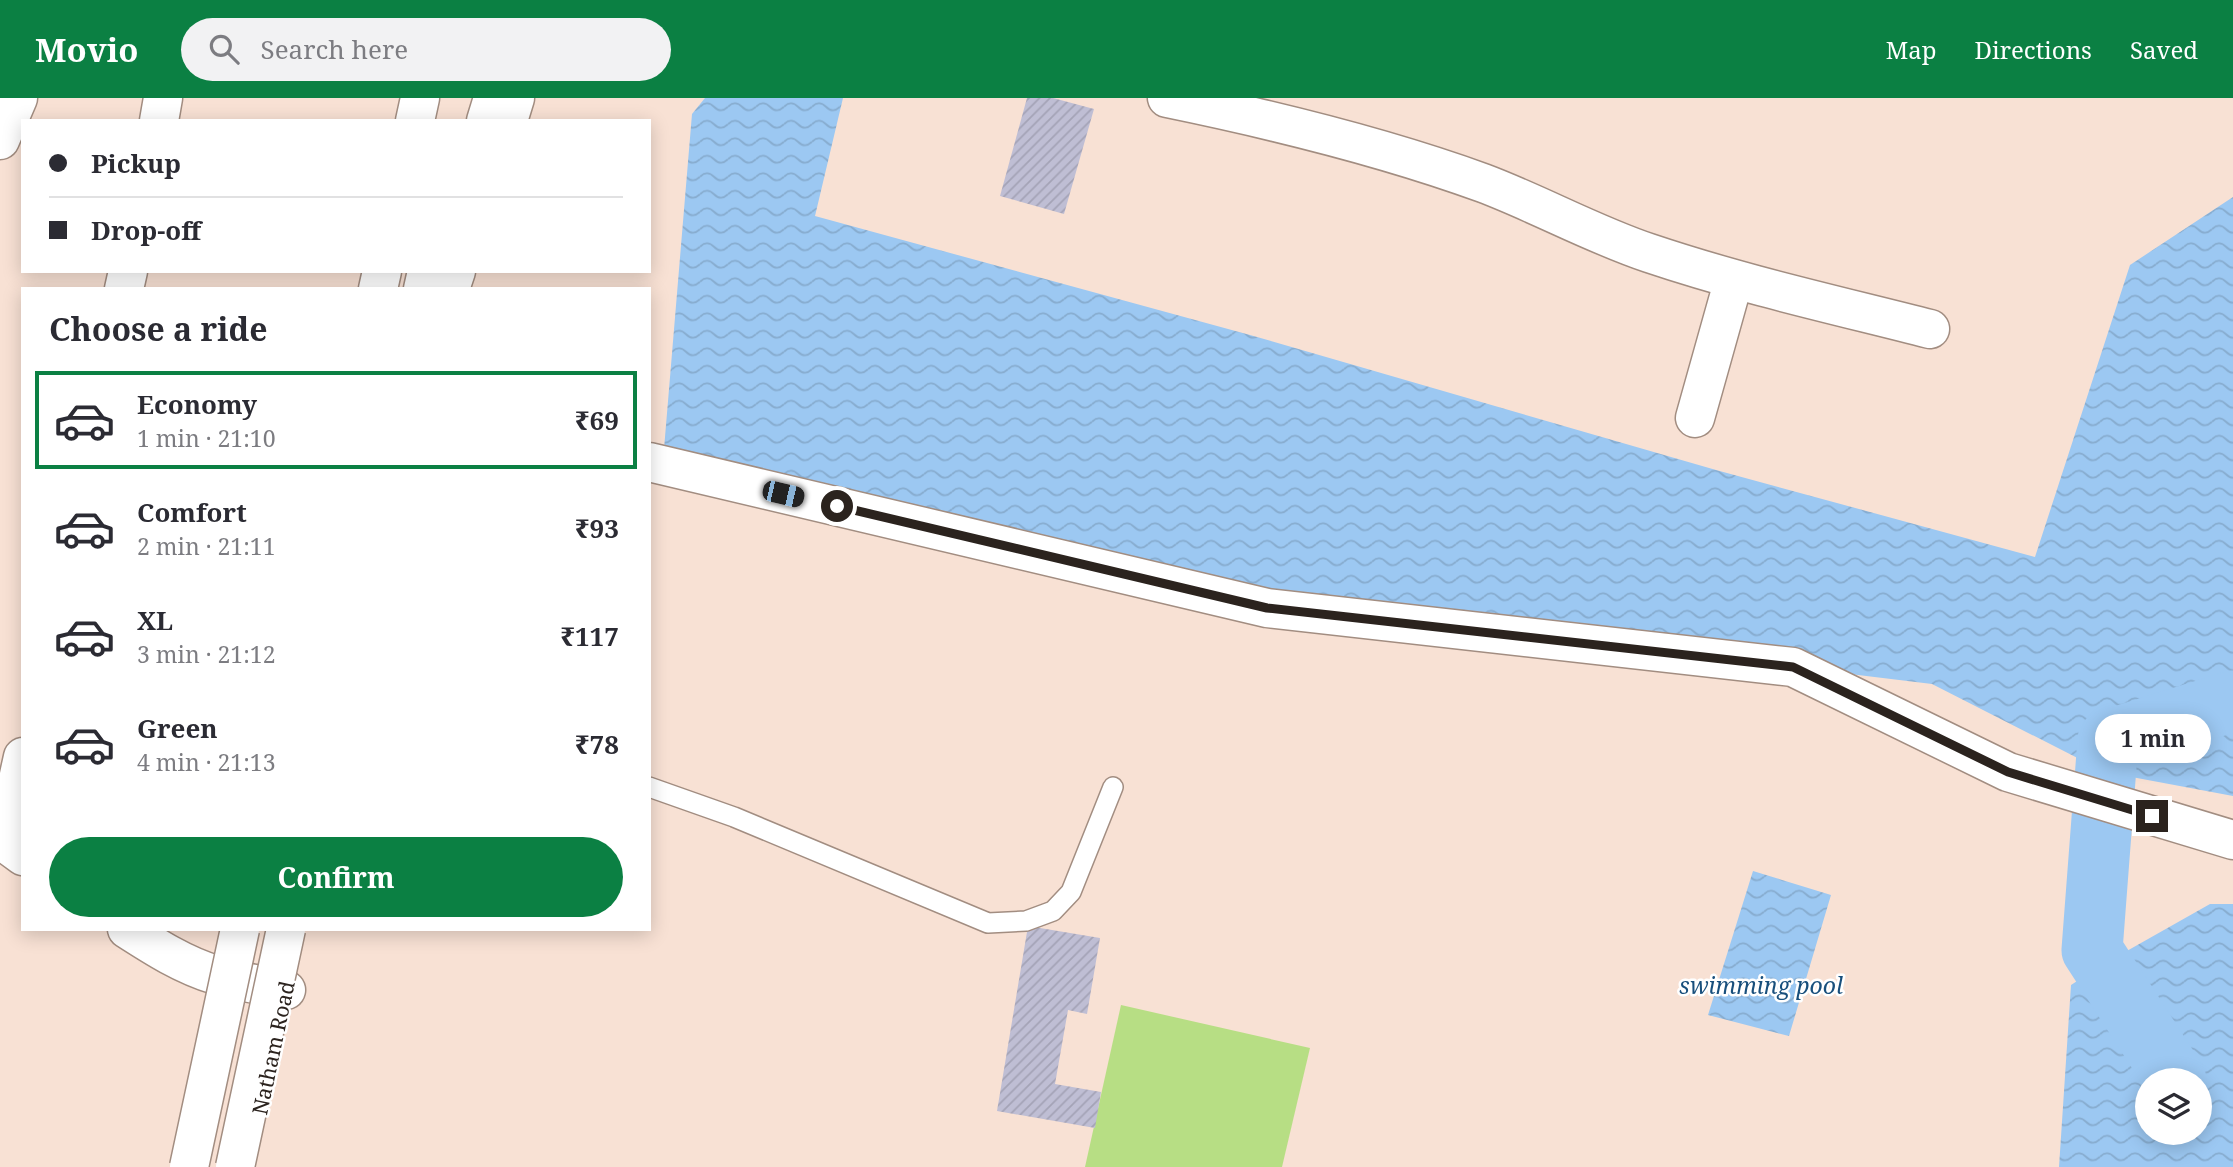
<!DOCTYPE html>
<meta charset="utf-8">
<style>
body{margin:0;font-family:"Noto Serif",serif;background:#f2f2f3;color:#2b2b33;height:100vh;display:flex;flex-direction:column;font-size:26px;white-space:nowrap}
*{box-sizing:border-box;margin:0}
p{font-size:23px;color:#7c7c81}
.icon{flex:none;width:38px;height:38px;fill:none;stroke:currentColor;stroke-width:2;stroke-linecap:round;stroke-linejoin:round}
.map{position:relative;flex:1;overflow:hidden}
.details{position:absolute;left:21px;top:189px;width:630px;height:644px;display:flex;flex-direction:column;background:#fff;border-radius:0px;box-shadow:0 4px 18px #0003}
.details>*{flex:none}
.hud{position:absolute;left:21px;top:21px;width:630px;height:154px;border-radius:0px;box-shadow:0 4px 18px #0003;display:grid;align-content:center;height:154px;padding:0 28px;background:#fff}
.buttons{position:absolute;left:2135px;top:970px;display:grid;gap:14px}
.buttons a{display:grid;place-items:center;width:77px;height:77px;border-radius:50%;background:#fff;box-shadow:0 4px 18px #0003;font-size:35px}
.end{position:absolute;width:32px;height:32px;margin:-16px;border:9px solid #2b231e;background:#fff;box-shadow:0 0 0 4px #fff}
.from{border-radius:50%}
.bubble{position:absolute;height:49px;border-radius:24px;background:#fff;box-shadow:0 4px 18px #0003;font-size:23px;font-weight:700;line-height:49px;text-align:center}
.car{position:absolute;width:21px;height:42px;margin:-21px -10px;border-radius:9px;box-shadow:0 0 5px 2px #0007;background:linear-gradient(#222 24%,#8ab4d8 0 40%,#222 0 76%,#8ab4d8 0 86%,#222 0)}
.hud b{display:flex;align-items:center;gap:24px;height:66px;font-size:26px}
.hud b+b{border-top:2px solid #e1e1e2}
.hud i{width:18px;height:18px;background:#2b2b33}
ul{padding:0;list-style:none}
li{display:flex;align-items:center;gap:21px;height:98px;margin:0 14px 10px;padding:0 14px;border:4px solid transparent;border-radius:0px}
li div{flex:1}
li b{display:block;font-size:26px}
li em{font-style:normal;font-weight:700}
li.active{border-color:#0b8043}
li>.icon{width:63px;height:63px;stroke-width:1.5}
h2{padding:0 28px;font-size:32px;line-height:84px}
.button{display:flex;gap:14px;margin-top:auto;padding:14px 28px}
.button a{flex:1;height:80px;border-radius:42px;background:#0b8043;color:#fff;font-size:28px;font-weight:700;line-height:80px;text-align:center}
header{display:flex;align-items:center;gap:42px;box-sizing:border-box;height:98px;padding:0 35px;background:#0b8043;color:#fff}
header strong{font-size:33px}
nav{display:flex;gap:38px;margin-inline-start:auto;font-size:24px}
.search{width:490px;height:63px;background:#f2f2f3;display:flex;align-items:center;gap:18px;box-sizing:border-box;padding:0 24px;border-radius:38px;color:#7c7c81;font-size:26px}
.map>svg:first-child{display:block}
.garden{fill:#b7de84}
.water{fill:url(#water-waves);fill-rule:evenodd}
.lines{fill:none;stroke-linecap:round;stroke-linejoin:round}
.river{stroke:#9cc8f2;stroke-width:61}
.building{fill:url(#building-hatch)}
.service-casing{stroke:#a28d81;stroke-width:22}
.minor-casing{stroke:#a28d81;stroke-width:41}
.secondary-casing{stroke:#a28d81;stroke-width:41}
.trunk-casing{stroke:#a28d81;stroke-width:41}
.service{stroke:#fff;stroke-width:19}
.minor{stroke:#fff;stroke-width:38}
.secondary{stroke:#fff;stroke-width:38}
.trunk{stroke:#fff;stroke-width:38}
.trunk-bridge-casing{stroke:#a28d81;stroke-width:41;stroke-linecap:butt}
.trunk-bridge{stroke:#fff;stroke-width:38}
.route{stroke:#2b231e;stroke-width:9}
.labels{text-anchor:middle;stroke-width:5;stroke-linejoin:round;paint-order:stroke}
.street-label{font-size:21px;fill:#2b231e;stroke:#fff}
.water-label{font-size:23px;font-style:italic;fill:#184f7c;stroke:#fff}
</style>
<header>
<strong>Movio</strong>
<div class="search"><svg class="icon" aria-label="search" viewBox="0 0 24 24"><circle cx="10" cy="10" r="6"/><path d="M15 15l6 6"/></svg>Search here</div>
<nav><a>Map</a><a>Directions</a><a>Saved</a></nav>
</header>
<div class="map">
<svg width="2233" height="1069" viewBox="0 0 2233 1069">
<defs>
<pattern id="water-waves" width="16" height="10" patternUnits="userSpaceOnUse" patternTransform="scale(1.75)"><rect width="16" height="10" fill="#9cc8f2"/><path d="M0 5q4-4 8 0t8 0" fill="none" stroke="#87accf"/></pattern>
<pattern id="building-hatch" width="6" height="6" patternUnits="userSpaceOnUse" patternTransform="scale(1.75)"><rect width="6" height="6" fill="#bfbed4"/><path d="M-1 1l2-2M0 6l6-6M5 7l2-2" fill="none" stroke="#a4a3b6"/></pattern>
</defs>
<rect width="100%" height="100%" fill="#f8e1d4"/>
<!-- garden -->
<path class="garden" d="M1121,907L1310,950L1282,1069H1085Z"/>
<!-- water -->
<path class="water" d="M705,0H843L815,118L1250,237L1716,372L2035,459L2130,167L2233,99V698L2105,674L1932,586L1489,532L1238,486L664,351L692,16Z
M1753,773L1831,797L1789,938L1708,917Z
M2210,806H2233V1069H2059L2071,887L2102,867ZM2147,982H2200V1034H2147Z"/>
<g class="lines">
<!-- river -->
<path class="river" d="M2176,982L2092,852L2108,642L2233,603"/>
</g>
<!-- building -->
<path class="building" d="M1027,0H1053L1094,11L1064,116L1000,98Z
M1028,828L1100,840L1087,916L1068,912L1055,986L1101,994L1095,1030L997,1013Z"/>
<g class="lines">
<!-- service casing -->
<g class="service-casing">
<path id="service" d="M649,689L734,719L988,825L1026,823L1053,813L1071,794L1113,689"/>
</g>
<!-- minor casing -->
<g class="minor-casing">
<path id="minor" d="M1167,0C1274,22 1381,48 1483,85C1539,106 1592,136 1649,155C1741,186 1836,207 1930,231
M159,23L163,0
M508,23L515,0
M0,42L18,0
M124,191L128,173
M450,191L456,173
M1695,320L1734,181
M649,364L1267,510L1793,569L2008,674L2233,742
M4,745L23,659"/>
</g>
<!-- secondary casing -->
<g class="secondary-casing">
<path id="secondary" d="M0,741L23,758
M127,831C155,849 183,867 216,877C238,884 263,887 286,892"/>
</g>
<!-- trunk casing -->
<g class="trunk-casing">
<path id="trunk" d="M415,23L420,0
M486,23L493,0
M378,191L382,173
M423,191L427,173"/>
</g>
<!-- service -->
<use href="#service" class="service"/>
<!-- minor -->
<use href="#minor" class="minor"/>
<!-- secondary -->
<use href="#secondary" class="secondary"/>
<!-- trunk -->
<use href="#trunk" class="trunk"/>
<!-- trunk-bridge casing -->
<g class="trunk-bridge-casing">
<path id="trunk-bridge" d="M189,1069L240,831
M235,1069L286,831"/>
</g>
<!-- trunk-bridge -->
<use href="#trunk-bridge" class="trunk-bridge"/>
</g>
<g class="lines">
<!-- route -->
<path class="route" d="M837,408L1267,510L1793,569L2008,674L2152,718"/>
</g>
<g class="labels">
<!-- street labels -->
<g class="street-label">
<text transform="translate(274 950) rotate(-78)" y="7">Natham Road</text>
</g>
<!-- water labels -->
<g class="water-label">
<text x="1761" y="896">swimming pool</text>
</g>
</g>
</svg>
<div class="buttons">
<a><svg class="icon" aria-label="layers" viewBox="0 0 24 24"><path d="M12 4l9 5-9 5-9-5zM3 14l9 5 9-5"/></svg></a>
</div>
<i class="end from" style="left:837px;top:408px"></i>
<i class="end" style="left:2152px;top:718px"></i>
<div class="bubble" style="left:2095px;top:616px;width:116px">1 min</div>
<i class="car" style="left:783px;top:396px;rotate:103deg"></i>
<div class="hud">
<b><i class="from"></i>Pickup</b>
<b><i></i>Drop-off</b>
</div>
<section class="details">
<h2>Choose a ride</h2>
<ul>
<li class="active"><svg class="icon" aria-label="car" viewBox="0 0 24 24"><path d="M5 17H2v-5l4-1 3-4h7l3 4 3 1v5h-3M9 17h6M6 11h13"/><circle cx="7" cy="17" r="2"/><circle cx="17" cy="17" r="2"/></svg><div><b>Economy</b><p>1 min · 21:10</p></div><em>₹69</em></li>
<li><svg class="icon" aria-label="car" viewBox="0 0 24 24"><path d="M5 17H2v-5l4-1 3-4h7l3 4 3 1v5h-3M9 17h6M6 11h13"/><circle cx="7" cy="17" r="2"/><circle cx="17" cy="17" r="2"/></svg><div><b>Comfort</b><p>2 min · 21:11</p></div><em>₹93</em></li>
<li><svg class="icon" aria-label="car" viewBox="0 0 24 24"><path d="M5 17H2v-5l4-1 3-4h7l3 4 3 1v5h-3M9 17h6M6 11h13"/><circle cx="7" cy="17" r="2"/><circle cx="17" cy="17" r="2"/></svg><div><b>XL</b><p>3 min · 21:12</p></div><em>₹117</em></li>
<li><svg class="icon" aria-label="car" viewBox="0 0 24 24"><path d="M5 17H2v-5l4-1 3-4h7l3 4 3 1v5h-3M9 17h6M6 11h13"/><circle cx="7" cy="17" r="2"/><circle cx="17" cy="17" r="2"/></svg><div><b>Green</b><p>4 min · 21:13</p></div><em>₹78</em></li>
</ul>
<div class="button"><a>Confirm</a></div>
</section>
</div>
